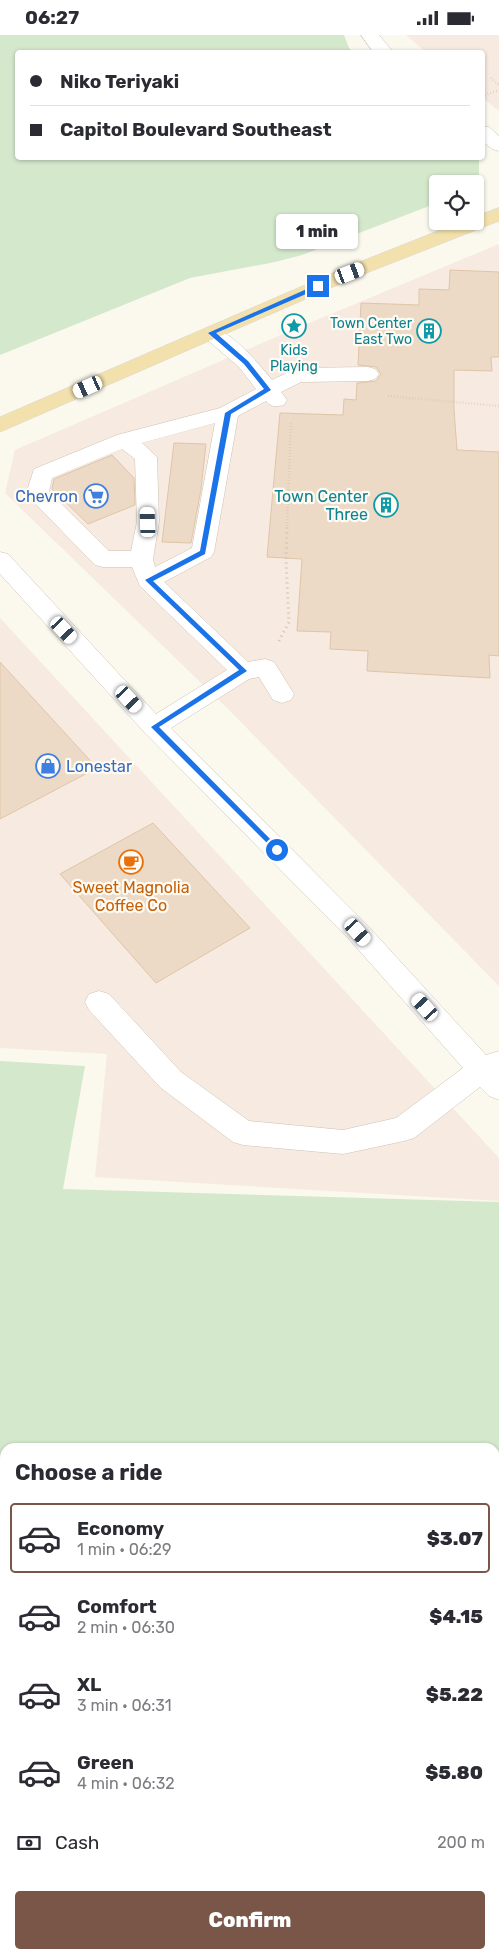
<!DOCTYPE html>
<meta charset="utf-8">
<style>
body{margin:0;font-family:Rubik,sans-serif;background:#f7f7f7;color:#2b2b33;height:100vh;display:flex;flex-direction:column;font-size:19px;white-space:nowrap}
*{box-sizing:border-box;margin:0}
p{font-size:16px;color:#7c7c81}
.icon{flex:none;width:28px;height:28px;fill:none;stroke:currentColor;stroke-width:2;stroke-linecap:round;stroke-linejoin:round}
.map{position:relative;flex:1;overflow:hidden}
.sheet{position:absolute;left:0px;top:1408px;width:500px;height:516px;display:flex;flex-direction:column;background:#fff;border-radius:15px 15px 0 0;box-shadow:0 1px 4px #0004}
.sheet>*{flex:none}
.hud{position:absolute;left:15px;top:15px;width:470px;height:110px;border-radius:5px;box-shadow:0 1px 4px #0004;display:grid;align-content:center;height:110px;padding:0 15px;background:#fff}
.controls{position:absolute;left:429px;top:140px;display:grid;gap:10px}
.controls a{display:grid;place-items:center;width:55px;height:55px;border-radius:5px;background:#fff;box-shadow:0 1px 4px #0004;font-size:25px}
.end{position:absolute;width:22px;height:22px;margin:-11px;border:6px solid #1a73e8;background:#fff;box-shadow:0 0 0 2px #fff}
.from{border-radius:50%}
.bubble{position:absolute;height:35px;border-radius:5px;background:#fff;box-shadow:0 1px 4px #0004;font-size:16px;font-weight:800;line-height:35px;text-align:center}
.car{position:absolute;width:15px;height:30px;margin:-15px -8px;border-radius:6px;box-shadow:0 0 4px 1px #0007;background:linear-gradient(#fff 24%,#345 0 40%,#fff 0 76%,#345 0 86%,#fff 0)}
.hud b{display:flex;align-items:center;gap:18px;height:48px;font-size:19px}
.hud b+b{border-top:1px solid #e1e1e2}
.hud i{width:12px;height:12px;background:#2b2b33}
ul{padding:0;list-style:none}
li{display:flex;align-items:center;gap:15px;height:70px;margin:0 10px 8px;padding:0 5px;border:2px solid transparent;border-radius:5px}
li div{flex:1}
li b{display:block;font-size:19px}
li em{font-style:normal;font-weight:800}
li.current{border-color:#795647}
li>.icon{width:45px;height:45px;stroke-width:1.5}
h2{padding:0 15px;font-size:22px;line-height:60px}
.pay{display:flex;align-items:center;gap:12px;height:55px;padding:0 15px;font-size:19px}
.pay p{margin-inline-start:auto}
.cta{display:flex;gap:10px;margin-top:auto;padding:10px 15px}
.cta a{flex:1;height:58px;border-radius:5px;background:#795647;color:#fff;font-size:20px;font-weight:800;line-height:58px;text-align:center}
.status{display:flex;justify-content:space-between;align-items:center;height:35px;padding:0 25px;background:#fff;direction:ltr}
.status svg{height:14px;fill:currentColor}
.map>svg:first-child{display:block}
.commercial{fill:#f7eae0}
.green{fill:#d4e8cc}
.building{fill:#ecdac6;stroke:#dfc5a9}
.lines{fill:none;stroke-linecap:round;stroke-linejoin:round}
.minor-casing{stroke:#cdc2b3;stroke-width:1}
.major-casing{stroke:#dbd6d2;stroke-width:1}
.path-far1{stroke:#d4c0aa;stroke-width:2.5;stroke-dasharray:0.5 2.5;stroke-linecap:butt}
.path{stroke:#d4c0aa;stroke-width:3;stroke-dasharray:1 4;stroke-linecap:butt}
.minor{fill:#fff;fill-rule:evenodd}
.major{fill:#f2e1ad;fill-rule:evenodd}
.route{fill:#1a73e8}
.labels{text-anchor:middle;stroke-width:4.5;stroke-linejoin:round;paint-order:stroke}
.far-culture-label{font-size:14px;fill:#0d838f;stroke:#fefbf4;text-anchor:end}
.shop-label{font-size:16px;fill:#366cbe;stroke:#fefbf4;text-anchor:end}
.culture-label{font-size:16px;fill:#0d838f;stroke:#fefbf4;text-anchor:end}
.food-label{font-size:16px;fill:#c56008;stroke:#fefbf4}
</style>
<div class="status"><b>06:27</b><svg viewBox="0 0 49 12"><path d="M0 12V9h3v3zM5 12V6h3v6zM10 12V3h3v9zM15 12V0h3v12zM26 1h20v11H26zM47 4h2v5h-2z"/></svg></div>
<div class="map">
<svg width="499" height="1923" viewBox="0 0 499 1923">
<rect width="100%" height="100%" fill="#fbf8ed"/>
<!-- commercial -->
<path class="commercial" d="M406,0H499V76L483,63L482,18L426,17Z
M499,209V951L228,674L5,458L15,415L283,299Z
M0,583L499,1123V1166L95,1142L107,1019L0,1013Z"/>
<!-- green -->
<path class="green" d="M0,0H344L349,13L353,17L18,18V122L477,123L479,124V152L475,153V149H438L437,168L302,220L275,227L190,243L0,320Z
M0,1026L85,1031L63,1154L499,1167V1758L495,1759V1412H5V1895L0,1896Z"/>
<!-- building -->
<path class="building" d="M450,235L499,237V322H491L492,336L454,335V374L457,415L499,417V621L489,620L490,643L367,636L368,616L330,614L331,597L297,596L302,524L267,522L280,378L343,380L344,364L356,365L357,348L376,346L381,339L376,332L358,330L361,268L419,270V254L449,255Z
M174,408L206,409L201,454L191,508L162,507Z
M112,420L134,443L135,470L88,489L52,454L54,444Z
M0,627L97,733L0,784Z
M153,788L250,893L156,948L60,839Z"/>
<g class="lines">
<!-- minor casing -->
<g class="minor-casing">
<path id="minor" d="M361,0H379L394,18H374Z
M482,91L489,92L499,101V116L492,114L482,106Z
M211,292C233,297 258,328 272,345L297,333L368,332L375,334L379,339L375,344L368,346L301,347L281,357L287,365L284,370C276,372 271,372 266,366L238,381L214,517L211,522L164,547L248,627L265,624L274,627L294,659L291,665L282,668L273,665L259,642L249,644L171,693L367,890L486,1020L499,1016V1065L489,1061L480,1052L414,1103L404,1106L343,1119L243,1110L233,1107L161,1053L89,975L85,967L89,959L99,956L109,959L181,1037L249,1086L343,1095L396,1083L463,1033L349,904L145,698L0,539V517L8,519L156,679L227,635L140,551L132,532H103L95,530L26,459L34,434L117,400L220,373L256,354L239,332L204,302L201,298L204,294ZM215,388L192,513L155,532L153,524L159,487L157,422L142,408ZM122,414L135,424L137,487L131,516H109L49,457L52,443Z
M499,1809V1845L495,1846V1810Z
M113,1919H165L163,1923H111Z"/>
</g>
<!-- major casing -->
<g class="major-casing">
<path id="major" d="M499,173V186L356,242L0,397V382L342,234L463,186H475V182Z"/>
</g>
<!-- path-far1 -->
<path class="path-far1" d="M491,43L499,50
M482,61L499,55
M388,361L499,371
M287,491L291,388"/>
<!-- path -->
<path class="path" d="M279,606L289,587L286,525L287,490"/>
<!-- minor -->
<use href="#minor" class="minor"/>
<!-- major -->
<use href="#major" class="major"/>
</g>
<!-- route -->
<path class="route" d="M318,249L320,253L216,298L248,326L271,355L231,379L205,519L153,546L247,636L159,692L279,813V817L277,818L151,692L239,635L145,545L200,516L225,378L264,354L244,329L208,298Z"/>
<!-- icons -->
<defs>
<g id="sight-ring" transform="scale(1.25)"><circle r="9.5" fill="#fefbf4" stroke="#0f9aa8" stroke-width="1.5"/><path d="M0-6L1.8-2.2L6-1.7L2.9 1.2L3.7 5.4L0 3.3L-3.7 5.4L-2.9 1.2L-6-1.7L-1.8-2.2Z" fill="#0f9aa8"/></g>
<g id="building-ring" transform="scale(1.25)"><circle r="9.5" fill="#fefbf4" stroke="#0f9aa8" stroke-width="1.5"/><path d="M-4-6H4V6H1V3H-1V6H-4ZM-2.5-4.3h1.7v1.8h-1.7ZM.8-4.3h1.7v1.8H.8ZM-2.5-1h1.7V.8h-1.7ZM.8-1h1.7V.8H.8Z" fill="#0f9aa8"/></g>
<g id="supermarket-ring" transform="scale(1.25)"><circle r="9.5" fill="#fefbf4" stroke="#3f7fe0" stroke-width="1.5"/><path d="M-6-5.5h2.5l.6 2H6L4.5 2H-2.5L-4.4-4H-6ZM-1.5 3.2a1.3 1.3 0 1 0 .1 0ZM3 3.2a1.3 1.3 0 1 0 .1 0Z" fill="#3f7fe0"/></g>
<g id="shop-ring" transform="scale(1.25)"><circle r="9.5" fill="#fefbf4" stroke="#3f7fe0" stroke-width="1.5"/><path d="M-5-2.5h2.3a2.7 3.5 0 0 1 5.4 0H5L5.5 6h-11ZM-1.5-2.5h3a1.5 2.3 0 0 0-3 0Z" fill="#3f7fe0"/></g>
<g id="cafe-ring" transform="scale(1.25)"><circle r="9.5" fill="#fefbf4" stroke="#e8710a" stroke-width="1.5"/><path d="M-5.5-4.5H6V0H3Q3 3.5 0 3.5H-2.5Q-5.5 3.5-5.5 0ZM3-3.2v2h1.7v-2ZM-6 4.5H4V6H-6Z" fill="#e8710a"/></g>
</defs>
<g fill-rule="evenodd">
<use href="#sight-ring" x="294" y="291"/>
<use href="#building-ring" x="429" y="296"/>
<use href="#supermarket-ring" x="96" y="461"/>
<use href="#building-ring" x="386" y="470"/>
<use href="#shop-ring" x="48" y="731"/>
<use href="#cafe-ring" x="131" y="827"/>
</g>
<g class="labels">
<!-- far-culture labels -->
<g class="far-culture-label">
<text x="412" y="293">Town Center<tspan x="412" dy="16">East Two</tspan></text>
<text x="294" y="320" text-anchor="middle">Kids<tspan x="294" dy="16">Playing</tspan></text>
</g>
<!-- shop labels -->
<g class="shop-label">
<text x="78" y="467">Chevron</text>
<text x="66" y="737" text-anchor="start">Lonestar</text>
</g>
<!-- culture labels -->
<g class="culture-label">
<text x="368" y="467">Town Center<tspan x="368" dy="18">Three</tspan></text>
</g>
<!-- food labels -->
<g class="food-label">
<text x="131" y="858">Sweet Magnolia<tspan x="131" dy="18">Coffee Co</tspan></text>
</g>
</g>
</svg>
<div class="controls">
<a><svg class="icon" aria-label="locate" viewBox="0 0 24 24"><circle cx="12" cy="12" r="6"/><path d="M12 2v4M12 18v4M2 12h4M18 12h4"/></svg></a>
</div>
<i class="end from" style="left:277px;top:815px"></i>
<i class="end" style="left:318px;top:251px"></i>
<div class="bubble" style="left:276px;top:179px;width:82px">1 min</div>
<i class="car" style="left:350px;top:238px;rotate:69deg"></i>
<i class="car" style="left:88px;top:352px;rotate:246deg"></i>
<i class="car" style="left:148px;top:487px;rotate:358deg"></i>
<i class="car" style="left:64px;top:595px;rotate:137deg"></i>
<i class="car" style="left:129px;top:664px;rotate:137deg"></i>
<i class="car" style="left:358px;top:897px;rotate:138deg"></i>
<i class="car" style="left:425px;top:972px;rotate:318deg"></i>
<div class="hud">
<b><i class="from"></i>Niko Teriyaki</b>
<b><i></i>Capitol Boulevard Southeast</b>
</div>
<section class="sheet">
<h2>Choose a ride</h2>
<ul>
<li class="current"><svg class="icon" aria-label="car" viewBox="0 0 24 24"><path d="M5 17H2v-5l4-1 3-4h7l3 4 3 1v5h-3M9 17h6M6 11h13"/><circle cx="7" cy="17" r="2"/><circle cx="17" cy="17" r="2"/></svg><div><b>Economy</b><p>1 min · 06:29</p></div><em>$3.07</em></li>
<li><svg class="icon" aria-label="car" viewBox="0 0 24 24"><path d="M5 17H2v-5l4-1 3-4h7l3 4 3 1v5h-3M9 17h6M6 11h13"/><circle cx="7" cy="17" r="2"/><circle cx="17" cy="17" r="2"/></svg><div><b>Comfort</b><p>2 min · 06:30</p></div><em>$4.15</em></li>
<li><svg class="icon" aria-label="car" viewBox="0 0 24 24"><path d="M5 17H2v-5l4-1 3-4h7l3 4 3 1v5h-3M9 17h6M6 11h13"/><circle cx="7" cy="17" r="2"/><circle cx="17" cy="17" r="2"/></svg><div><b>XL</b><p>3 min · 06:31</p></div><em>$5.22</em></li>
<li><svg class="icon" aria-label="car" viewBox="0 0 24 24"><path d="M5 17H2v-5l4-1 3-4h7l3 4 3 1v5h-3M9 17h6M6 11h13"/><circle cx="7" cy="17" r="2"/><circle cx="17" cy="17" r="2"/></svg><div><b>Green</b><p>4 min · 06:32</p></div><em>$5.80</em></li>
</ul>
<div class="pay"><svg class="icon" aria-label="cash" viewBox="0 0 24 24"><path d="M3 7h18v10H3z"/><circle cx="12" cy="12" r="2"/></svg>Cash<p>200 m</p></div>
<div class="cta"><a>Confirm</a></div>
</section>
</div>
